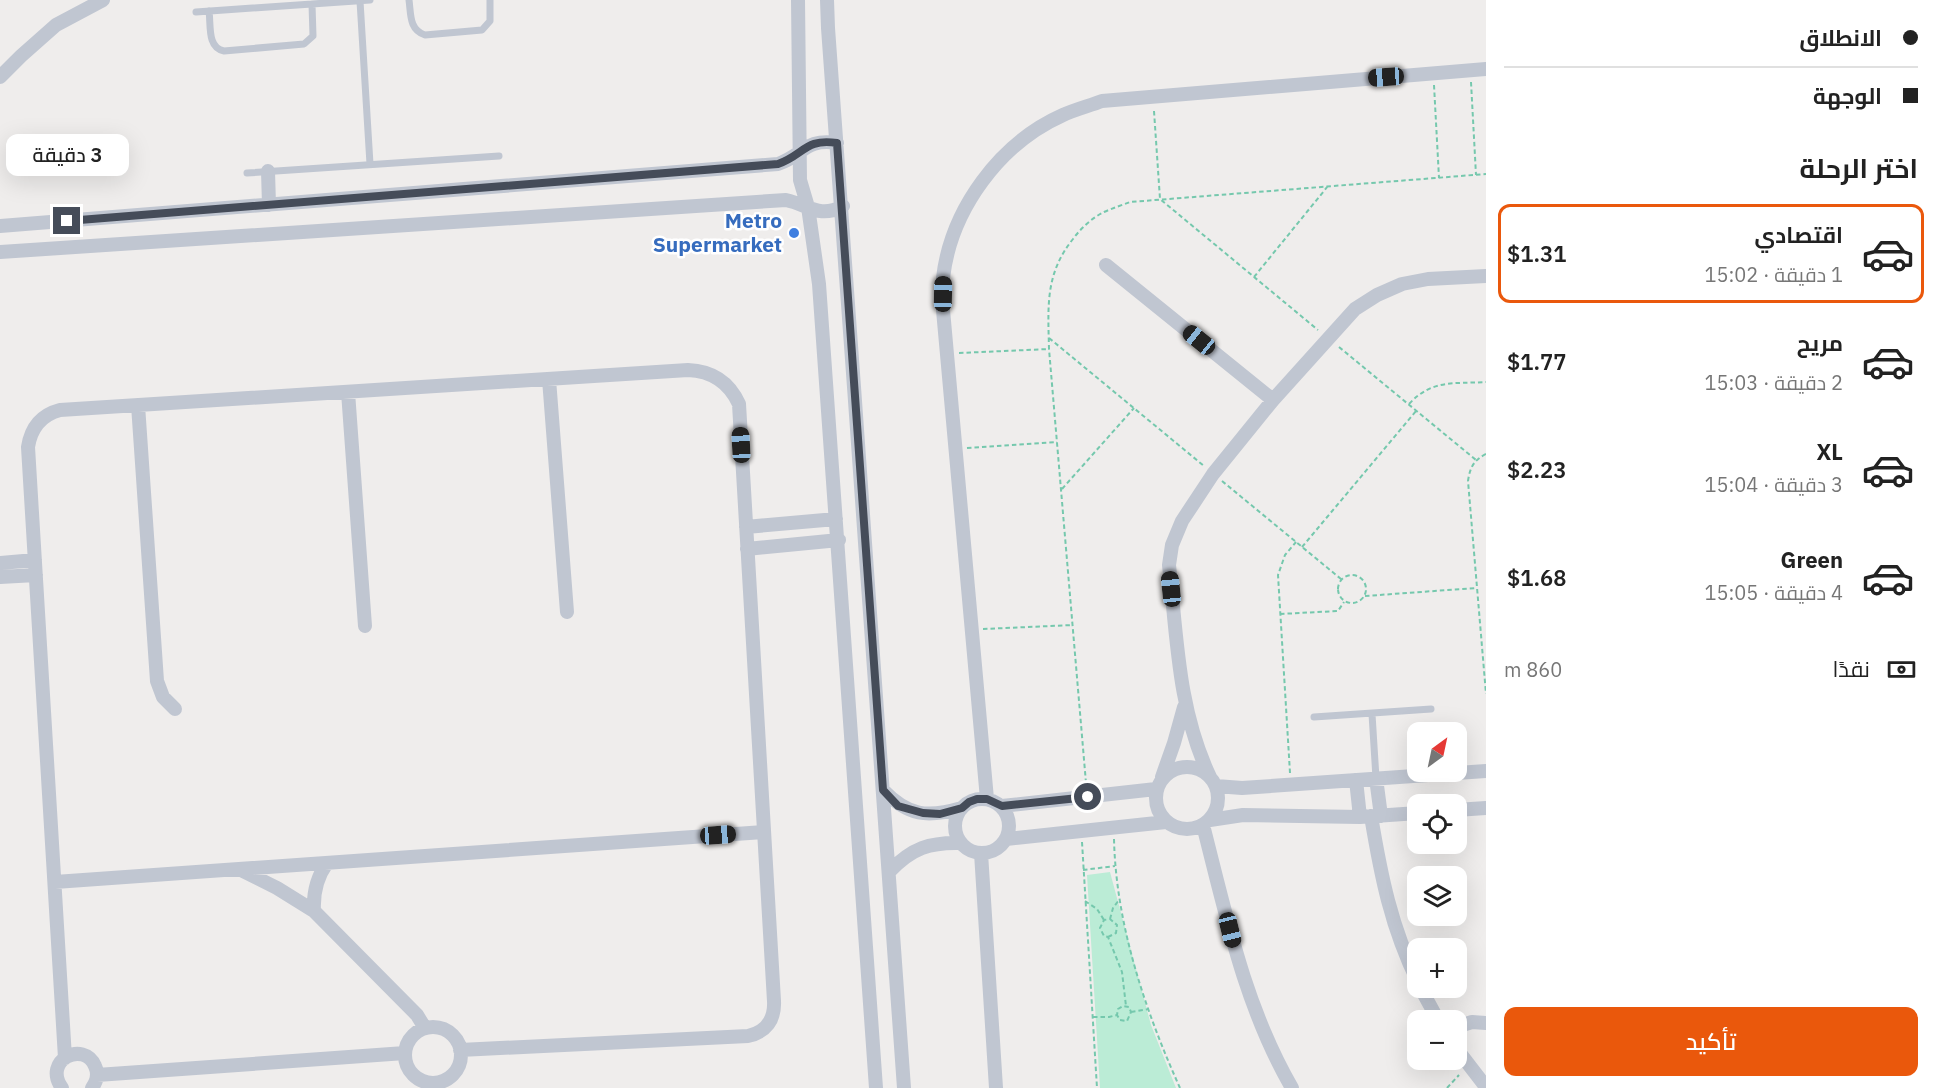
<!DOCTYPE html>
<html lang="ar">
<meta charset="utf-8">
<style>
body{margin:0;font-family:"IBM Plex Sans",Cairo,sans-serif;background:#f6f6f6;color:#222;direction:rtl;height:100vh;display:flex;flex-direction:column;font-size:22px;white-space:nowrap}
*{box-sizing:border-box;margin:0}
p{font-size:20px;color:#767676}
.icon{flex:none;width:33px;height:33px;fill:none;stroke:currentColor;stroke-width:2;stroke-linecap:round;stroke-linejoin:round}
.map{position:relative;flex:1;overflow:hidden;direction:ltr}
.sheet{display:flex;flex-direction:column;background:#fff;width:450px}
.sheet>*{flex:none}
.guide{display:grid;align-content:center;height:132px;padding:0 18px;background:#fff}
.needle{width:39px;rotate:33deg}
.fabs{position:absolute;left:1407px;top:722px;display:grid;gap:12px}
.fabs a{display:grid;place-items:center;width:60px;height:60px;border-radius:12px;background:#fff;box-shadow:0 6px 24px #0002;font-size:30px}
.end{position:absolute;width:27px;height:27px;margin:-14px;border:8px solid #454c59;background:#fff;box-shadow:0 0 0 3px #fff}
.from{border-radius:50%}
.bubble{position:absolute;height:42px;border-radius:12px;background:#fff;box-shadow:0 6px 24px #0002;font-size:20px;font-weight:600;line-height:42px;text-align:center;direction:rtl}
.car{position:absolute;width:18px;height:36px;margin:-18px -9px;border-radius:8px;box-shadow:0 0 4px 2px #0007;background:linear-gradient(#222 24%,#8ab4d8 0 40%,#222 0 76%,#8ab4d8 0 86%,#222 0)}
.guide b{display:flex;align-items:center;gap:21px;height:57px;font-size:22px}
.guide b+b{border-top:2px solid #e0e0e0}
.guide i{width:15px;height:15px;background:#222}
ul{padding:0;list-style:none}
li{display:flex;align-items:center;gap:18px;height:99px;margin:0 12px 9px;padding:0 6px;border:3px solid transparent;border-radius:12px}
li div{flex:1}
li b{display:block;font-size:22px}
li em{font-style:normal;font-weight:600}
li.selected{border-color:#ea580c}
li>.icon{width:54px;height:54px;stroke-width:1.5}
h2{padding:0 18px;font-size:27px;line-height:72px}
.pay{display:flex;align-items:center;gap:15px;height:66px;padding:0 18px;font-size:22px}
.pay p{margin-inline-start:auto}
.button{display:flex;gap:12px;margin-top:auto;padding:12px 18px}
.button a{flex:1;height:69px;border-radius:12px;background:#ea580c;color:#fff;font-size:24px;font-weight:600;line-height:69px;text-align:center}
main{display:flex;flex:1;min-height:0}
.map>svg:first-child{display:block}
.green{fill:#bbecd6}
.lines{fill:none;stroke-linecap:round;stroke-linejoin:round}
.path{stroke:#75c8ad;stroke-width:2;stroke-dasharray:4.5 3;stroke-linecap:butt}
.lane{stroke:#c0c6d1;stroke-width:7}
.street{stroke:#c0c6d1;stroke-width:14}
.route{stroke:#454c59;stroke-width:8}
.shop-dot{fill:#3f7fe0;stroke:#fff;stroke-width:2}
.labels{text-anchor:middle;stroke-width:5;stroke-linejoin:round;paint-order:stroke}
.shop-label{font-size:21px;font-weight:bold;fill:#366cbe;stroke:#fff;text-anchor:end}
</style>
<main>
<section class="sheet">
<div class="guide">
<b><i class="from"></i>الانطلاق</b>
<b><i></i>الوجهة</b>
</div>
<h2>اختر الرحلة</h2>
<ul>
<li class="selected"><svg class="icon" aria-label="car" viewBox="0 0 24 24"><path d="M5 17H2v-5l4-1 3-4h7l3 4 3 1v5h-3M9 17h6M6 11h13"/><circle cx="7" cy="17" r="2"/><circle cx="17" cy="17" r="2"/></svg><div><b>اقتصادي</b><p>1 دقيقة · 15:02</p></div><em>$1.31</em></li>
<li><svg class="icon" aria-label="car" viewBox="0 0 24 24"><path d="M5 17H2v-5l4-1 3-4h7l3 4 3 1v5h-3M9 17h6M6 11h13"/><circle cx="7" cy="17" r="2"/><circle cx="17" cy="17" r="2"/></svg><div><b>مريح</b><p>2 دقيقة · 15:03</p></div><em>$1.77</em></li>
<li><svg class="icon" aria-label="car" viewBox="0 0 24 24"><path d="M5 17H2v-5l4-1 3-4h7l3 4 3 1v5h-3M9 17h6M6 11h13"/><circle cx="7" cy="17" r="2"/><circle cx="17" cy="17" r="2"/></svg><div><b>XL</b><p>3 دقيقة · 15:04</p></div><em>$2.23</em></li>
<li><svg class="icon" aria-label="car" viewBox="0 0 24 24"><path d="M5 17H2v-5l4-1 3-4h7l3 4 3 1v5h-3M9 17h6M6 11h13"/><circle cx="7" cy="17" r="2"/><circle cx="17" cy="17" r="2"/></svg><div><b>Green</b><p>4 دقيقة · 15:05</p></div><em>$1.68</em></li>
</ul>
<div class="pay"><svg class="icon" aria-label="cash" viewBox="0 0 24 24"><path d="M3 7h18v10H3z"/><circle cx="12" cy="12" r="2"/></svg>نقدًا<p>860 m</p></div>
<div class="button"><a>تأكيد</a></div>
</section>
<div class="map">
<svg width="1486" height="1088" viewBox="0 0 1486 1088">
<rect width="100%" height="100%" fill="#efedec"/>
<!-- green -->
<path class="green" d="M1110,872L1151,1025L1176,1088H1100L1087,875Z"/>
<g class="lines">
<!-- path -->
<path class="path" d="M1471,82L1476,175
M1434,85L1439,178
M1154,111L1160,199L1318,330
M1254,277L1328,186
M1049,338L1204,466
M1339,347L1476,460
M959,353L1049,349
M1409,404C1432,379 1454,384 1486,382
M967,448L1057,442
M1486,454C1474,460 1470,467 1468,481L1486,694
M1222,481L1341,579
M1062,489L1134,408
M1302,547L1416,411
M1338 589a14 14 0 1 1 28 0a14 14 0 1 1-28 0Z
M1365,596L1476,588
M1280,614L1338,611L1344,602
M983,629L1073,625
M1290,773L1278,575L1285,555L1296,542
M1086,783L1049,349C1048,306 1045,274 1073,239C1081,228 1092,218 1104,212C1113,208 1122,205 1130,202L1486,174
M1114,839C1116,925 1145,1010 1180,1088
M1082,842L1097,1088
M1083,870L1115,866
M1085,901L1097,909L1104,920
M1110,919L1113,908L1119,900
M1108,937L1116,933L1117,925L1110,919L1104,920L1100,928L1104,936L1108,937L1122,972L1126,1006
M1131,1012L1149,1009
M1093,1017H1109L1117,1015L1118,1009L1123,1006L1129,1007L1131,1012L1127,1021L1120,1020L1117,1015
M1447,1088L1459,1075"/>
<!-- lane -->
<path class="lane" d="M409,0C411,14 409,30 425,35L482,30L490,21V0
M360,1L370,164
M209,11C211,25 207,48 224,51L304,44L313,36L312,4
M196,12L370,0
M247,173L499,156
M1372,714L1376,778
M1314,717L1431,709"/>
<!-- street -->
<path class="street" d="M798,0L800,180L808,207L819,284L876,1088
M827,0L828,28C842,209 854,390 867,571C880,744 893,916 904,1088
M0,77L21,56L56,25L103,0
M268,171L269,205
M0,226L778,164C804,155 805,138 837,143
M0,252L786,200C809,205 819,219 843,206
M1106,265L1273,400
M549,379L567,612
M348,392L365,626
M138,405L157,681L163,697L175,709
M746,527L836,519
M747,549L839,540
M0,563L35,560
M0,577L36,575
M1156 798a31 31 0 1 1 62 0a31 31 0 1 1-62 0Z
M1162,777L1174,743L1184,707
M1210,777C1178,710 1177,638 1169,565L1172,545L1182,521L1213,474L1273,400L1355,309L1377,295L1402,284L1428,279L1486,276
M1376,778L1381,816
M1356,780L1360,817
M1216,786L1242,788L1486,771
M883,790C908,816 927,818 962,808
M955 826a27 27 0 1 1 54 0a27 27 0 1 1-54 0Z
M987,799L943,310C943,299 942,288 943,278C951,209 1000,143 1063,115C1076,109 1089,106 1102,101L1486,69
M1002,806L1156,789
M1456,810L1486,808
M1371,816C1381,876 1391,927 1418,982
M1210,820L1243,815L1360,817L1418,813
M1203,825C1226,915 1245,1007 1292,1088
M1006,839L1166,822
M981,853L996,1088
M243,871L277,888L314,911L417,1015L425,1028
M890,871C912,848 930,842 961,843
M55,882L764,832
M314,911C313,893 317,877 327,863
M1420,987L1438,1020
M1456,1027L1472,1022L1486,1023
M405 1055a28 28 0 1 1 56 0a28 28 0 1 1-56 0Z
M1456,1048L1486,1087
M65,1058L28,447C31,428 41,415 60,410L688,370C712,371 729,382 739,404L774,1001C775,1020 766,1032 748,1036L460,1050
M97,1075L405,1053
M62,1088C42,1060 84,1040 95,1066C99,1074 97,1081 92,1088"/>
</g>
<g class="lines">
<!-- route -->
<path class="route" d="M67,221L778,164C804,155 805,138 837,143L883,790L898,806L923,813L940,814L962,808L969,802L977,799H987L1002,806L1088,797"/>
</g>
<!-- markers -->
<circle class="shop-dot" cx="794" cy="233" r="6"/>
<g class="labels">
<!-- shop labels -->
<g class="shop-label">
<text x="782" y="228">Metro<tspan x="782" dy="24">Supermarket</tspan></text>
</g>
</g>
</svg>
<div class="fabs">
<a><svg class="needle" viewBox="-14 -14 28 28"><path d="M0-13l5 13h-10z" fill="#e53935"/><path d="M0 13l5-13h-10z" fill="#767676"/></svg></a>
<a><svg class="icon" aria-label="locate" viewBox="0 0 24 24"><circle cx="12" cy="12" r="6"/><path d="M12 2v4M12 18v4M2 12h4M18 12h4"/></svg></a>
<a><svg class="icon" aria-label="layers" viewBox="0 0 24 24"><path d="M12 4l9 5-9 5-9-5zM3 14l9 5 9-5"/></svg></a>
<a>+</a>
<a>−</a>
</div>
<i class="end from" style="left:1088px;top:797px"></i>
<i class="end" style="left:67px;top:221px"></i>
<div class="bubble" style="left:6px;top:134px;width:123px">3 دقيقة</div>
<i class="car" style="left:1386px;top:77px;rotate:266deg"></i>
<i class="car" style="left:943px;top:294px;rotate:1deg"></i>
<i class="car" style="left:1199px;top:340px;rotate:309deg"></i>
<i class="car" style="left:741px;top:445px;rotate:357deg"></i>
<i class="car" style="left:1171px;top:589px;rotate:354deg"></i>
<i class="car" style="left:718px;top:835px;rotate:86deg"></i>
<i class="car" style="left:1230px;top:930px;rotate:166deg"></i>
</div>
</main>
